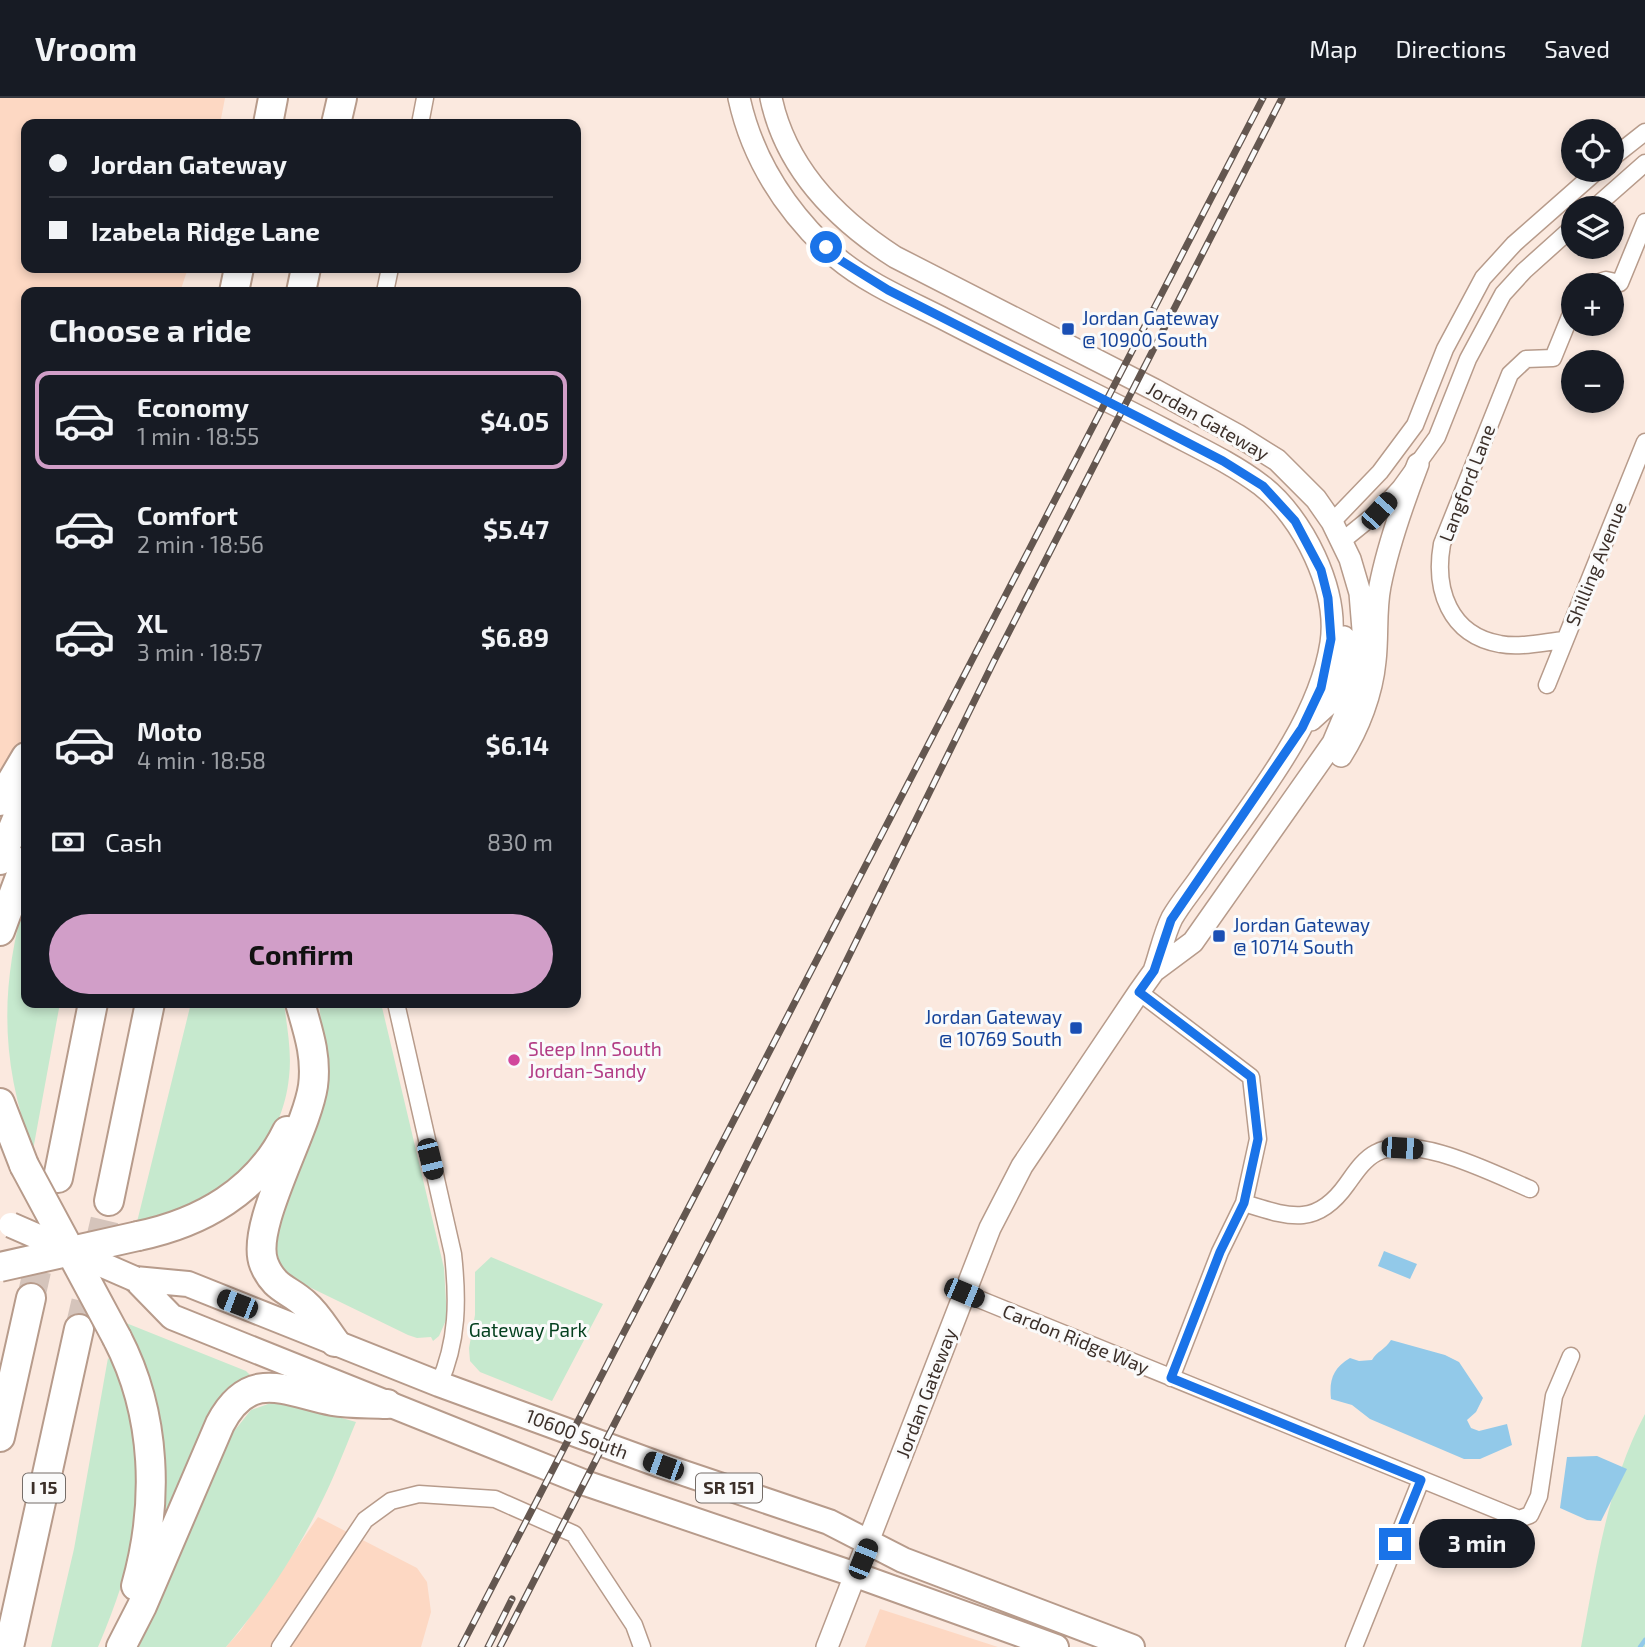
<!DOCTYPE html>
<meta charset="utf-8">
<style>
body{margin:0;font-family:"Exo 2",sans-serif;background:#242831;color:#f1f3f6;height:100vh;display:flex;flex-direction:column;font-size:26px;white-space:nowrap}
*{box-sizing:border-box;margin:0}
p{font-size:23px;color:#9ea1a6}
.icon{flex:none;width:38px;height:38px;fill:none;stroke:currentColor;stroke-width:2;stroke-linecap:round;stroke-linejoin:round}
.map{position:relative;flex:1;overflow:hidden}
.sheet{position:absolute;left:21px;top:189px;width:560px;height:721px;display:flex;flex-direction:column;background:#171b24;border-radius:14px;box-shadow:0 4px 10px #0003}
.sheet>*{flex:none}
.hud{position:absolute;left:21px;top:21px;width:560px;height:154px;border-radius:14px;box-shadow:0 4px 10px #0003;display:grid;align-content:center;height:154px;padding:0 28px;background:#171b24}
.fabs{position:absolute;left:1561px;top:21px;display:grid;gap:14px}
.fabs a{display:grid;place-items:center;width:63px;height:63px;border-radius:50%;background:#171b24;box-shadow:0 4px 10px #0003;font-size:35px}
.end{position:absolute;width:32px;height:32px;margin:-16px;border:9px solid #1a73e8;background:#fff;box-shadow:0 0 0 4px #fff}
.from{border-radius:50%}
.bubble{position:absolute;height:49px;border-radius:24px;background:#171b24;box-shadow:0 4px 10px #0003;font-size:23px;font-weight:700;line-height:49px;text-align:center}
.car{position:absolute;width:21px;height:42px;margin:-21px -10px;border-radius:9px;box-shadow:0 0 5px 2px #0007;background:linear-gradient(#222 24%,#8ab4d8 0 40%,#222 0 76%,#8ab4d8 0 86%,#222 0)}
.hud b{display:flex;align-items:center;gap:24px;height:66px;font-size:26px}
.hud b+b{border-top:2px solid #363941}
.hud i{width:18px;height:18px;background:#f1f3f6}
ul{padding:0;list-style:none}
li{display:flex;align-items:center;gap:21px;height:98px;margin:0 14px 10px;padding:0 14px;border:4px solid transparent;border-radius:14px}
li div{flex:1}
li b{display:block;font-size:26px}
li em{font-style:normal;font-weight:700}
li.active{border-color:#d19ec8}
li>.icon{width:63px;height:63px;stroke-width:1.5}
h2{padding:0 28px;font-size:32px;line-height:84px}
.pay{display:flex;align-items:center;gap:18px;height:77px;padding:0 28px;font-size:26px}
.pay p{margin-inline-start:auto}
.action{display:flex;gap:14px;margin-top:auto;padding:14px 28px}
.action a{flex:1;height:80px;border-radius:42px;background:#d19ec8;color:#111;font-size:28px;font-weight:700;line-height:80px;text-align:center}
header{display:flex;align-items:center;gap:42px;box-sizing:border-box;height:98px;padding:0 35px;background:#171b24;border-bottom:2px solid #363941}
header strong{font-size:33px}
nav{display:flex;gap:38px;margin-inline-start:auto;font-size:24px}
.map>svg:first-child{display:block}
.built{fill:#fdd8c3}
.green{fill:#c6e9ce}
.water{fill:#92c9e9}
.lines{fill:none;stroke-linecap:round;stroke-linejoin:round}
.stream{stroke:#92c9e9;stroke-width:4.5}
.highway-tunnel{stroke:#d5c4bb;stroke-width:28;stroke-dasharray:28 14;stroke-linecap:butt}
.street-casing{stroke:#b79b8b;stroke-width:19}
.secondary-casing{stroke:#b79b8b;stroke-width:24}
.primary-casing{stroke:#b79b8b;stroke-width:28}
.highway-casing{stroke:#b79b8b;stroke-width:32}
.street{stroke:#fff;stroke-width:16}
.secondary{stroke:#fff;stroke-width:21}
.primary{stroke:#fff;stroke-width:24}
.highway{stroke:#fff;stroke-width:28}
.rail-casing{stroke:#645750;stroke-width:7}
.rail{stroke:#fafafa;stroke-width:4.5;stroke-dasharray:13;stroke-linecap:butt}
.primary-bridge-casing{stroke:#b79b8b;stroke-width:28;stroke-linecap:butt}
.highway-bridge-casing{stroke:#b79b8b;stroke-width:32;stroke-linecap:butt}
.primary-bridge{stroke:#fff;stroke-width:24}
.highway-bridge{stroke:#fff;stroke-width:28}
.route{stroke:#1a73e8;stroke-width:9}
.transit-dot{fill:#1a4fb4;stroke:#fafafa;stroke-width:2.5}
.hotel-dot{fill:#d1479c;stroke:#fafafa;stroke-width:2.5}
.labels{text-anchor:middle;stroke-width:6;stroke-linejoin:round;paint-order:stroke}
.shield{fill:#fafafa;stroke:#756d68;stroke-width:2}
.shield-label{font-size:18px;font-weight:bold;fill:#3c302a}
.transit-label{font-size:19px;fill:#164399;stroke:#fafafa;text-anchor:start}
.street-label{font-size:19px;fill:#3c302a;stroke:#fafafa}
.hotel-label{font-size:19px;fill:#b23c85;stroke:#fafafa;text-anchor:start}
.park-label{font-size:19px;fill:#04401f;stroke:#fafafa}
</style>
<header>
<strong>Vroom</strong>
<nav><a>Map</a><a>Directions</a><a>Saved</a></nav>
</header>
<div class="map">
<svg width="1645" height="1549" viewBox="0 0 1645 1549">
<rect width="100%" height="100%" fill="#fbe9df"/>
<!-- built -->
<path class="built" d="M0,0H225L220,26H26V170H188L180,194H26V637L0,694Z
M318,1419L417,1470L427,1484L431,1514L421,1549H226L241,1532Z
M880,1511L998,1549H865Z"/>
<!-- green -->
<path class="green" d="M26,798V905H60L33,1052C0,964 0,888 26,798Z
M191,905H284C287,930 292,954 289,979C281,1061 211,1109 137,1124Z
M319,905H381L444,1170L447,1220L439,1238L433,1243L431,1239L417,1240L408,1237L301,1185L286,1174L278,1163L274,1165L277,1118L326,968Z
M491,1159L603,1206L552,1303L480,1274L470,1263L469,1250L475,1217V1174Z
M121,1223L246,1273L253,1280L164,1440Z
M108,1260C123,1273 127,1300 131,1319C134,1336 139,1355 139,1372C140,1437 123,1490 98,1549H51L74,1451Z
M271,1305H288L356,1324C344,1353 333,1382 319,1409C295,1458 261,1508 226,1549H139L231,1337L251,1312Z
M1645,1316V1549H1581C1596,1471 1607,1387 1645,1316Z"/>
<!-- water -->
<path class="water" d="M1384,1153L1417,1166L1410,1181L1378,1168Z
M1391,1242L1445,1257L1459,1264L1483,1300L1476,1314L1467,1322L1471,1330L1479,1333L1507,1326L1512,1347L1480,1361H1464L1370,1321L1352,1307L1331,1301C1329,1282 1333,1270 1350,1260L1359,1263L1372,1262C1377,1253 1385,1252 1391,1242Z
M1597,1358L1627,1371L1601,1423L1587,1422L1560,1410L1567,1359Z"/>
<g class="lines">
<!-- stream -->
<path class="stream" d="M1640,1549L1645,1542"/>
<!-- highway-tunnel -->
<path class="highway-tunnel" d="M31,1200L45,1137
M79,1231L109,1103"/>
<!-- street casing -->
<g class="street-casing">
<path id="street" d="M420,26L425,0
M1612,60L1645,34
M1594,110L1645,65
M1590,187L1606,182L1620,185L1645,124
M385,194L390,170
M1332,424L1380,374L1415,327L1445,251L1483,180L1514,146L1598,72
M1342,443L1379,413L1400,390L1437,339L1468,261L1503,196L1524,173L1573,129
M1565,542C1544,544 1520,550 1500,546C1449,537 1434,491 1442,446L1510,276L1526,261L1553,260L1573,211
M1547,587L1645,344
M1139,894L1251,979L1258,1041L1244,1105L1220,1154L1171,1280
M396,905L453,1156C458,1202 458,1243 439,1286
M1244,1105C1289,1119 1316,1130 1347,1086C1355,1075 1364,1061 1376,1055C1414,1034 1494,1076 1530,1091
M964,1195L1519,1421L1530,1417L1539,1398L1554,1298L1571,1258
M280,1549L365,1422L391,1403L419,1396L495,1401L574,1436L634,1527L642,1549
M1354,1549L1421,1382"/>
</g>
<!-- secondary casing -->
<g class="secondary-casing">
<path id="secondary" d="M739,0C753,64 789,117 837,160C868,186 909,203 944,221C1017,259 1092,294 1165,332C1197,349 1232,365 1261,387C1303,419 1339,492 1331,545C1318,629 1248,710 1200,780C1191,793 1180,806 1172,820C1164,836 1160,856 1154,873
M771,0C786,71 836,121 895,159L1155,292L1237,337L1277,362L1316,401L1332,424L1350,461L1360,495L1364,544L1352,600L1333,645L1193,844L1154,873L1139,894L1022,1068L990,1130L827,1549
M1311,622L1333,602L1340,574L1344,539
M1341,658C1359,630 1372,595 1375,563C1378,538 1375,513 1380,488C1388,447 1403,405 1418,366"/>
</g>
<!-- primary casing -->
<g class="primary-casing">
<path id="primary" d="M135,1181L188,1186L439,1286L663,1368L829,1424L903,1462L1132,1549
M135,1181L172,1219L588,1386L856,1477L1056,1549"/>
</g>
<!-- highway casing -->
<g class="highway-casing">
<path id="highway" d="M268,26L273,0
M336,26L342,0
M234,194L239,170
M301,194L306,170
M0,703L26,659
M0,762L26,699
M0,833L26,763
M300,905C308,933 317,958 313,988C306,1035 249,1129 264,1166C274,1191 289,1191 305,1206C317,1216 326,1232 335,1244
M0,1005L24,1067
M58,1080L93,905
M109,1103L150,905
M138,1138C201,1125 258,1093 287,1033
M117,1240C157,1317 159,1406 136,1488
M0,1339L31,1200
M9,1549L79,1231
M121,1549L142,1508L220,1326C250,1269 286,1294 333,1303C350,1306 369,1305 387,1306"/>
</g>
<!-- street -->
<use href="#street" class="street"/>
<!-- secondary -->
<use href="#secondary" class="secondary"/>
<!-- primary -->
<use href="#primary" class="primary"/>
<!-- highway -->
<use href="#highway" class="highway"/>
<!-- rail casing -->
<g class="rail-casing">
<path id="rail" d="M461,1549L1263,0
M488,1549L512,1501
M500,1549L721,1118L994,563L1282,0"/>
</g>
<!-- rail -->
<use href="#rail" class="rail"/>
<!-- primary-bridge casing -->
<g class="primary-bridge-casing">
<path id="primary-bridge" d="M11,1127L135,1181"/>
</g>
<!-- highway-bridge casing -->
<g class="highway-bridge-casing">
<path id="highway-bridge" d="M24,1067L117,1240
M0,1169L138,1138"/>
</g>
<!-- primary-bridge -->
<use href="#primary-bridge" class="primary-bridge"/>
<!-- highway-bridge -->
<use href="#highway-bridge" class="highway-bridge"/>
</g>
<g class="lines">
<!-- route -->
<path class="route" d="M826,149L840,162L888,192L1140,320L1223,363L1263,388L1295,423L1321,472L1328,500L1331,541L1321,590L1302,630L1171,822L1154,873L1139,894L1251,979L1258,1041L1244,1105L1220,1154L1171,1280L1421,1382L1395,1446"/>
</g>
<!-- markers -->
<g class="transit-dot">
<rect x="1061" y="224" width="14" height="14" rx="3.5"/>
<rect x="1212" y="831" width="14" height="14" rx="3.5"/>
<rect x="1069" y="923" width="14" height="14" rx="3.5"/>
</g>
<circle class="hotel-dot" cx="514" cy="962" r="7"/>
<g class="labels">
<!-- shield labels -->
<g class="shield">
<rect x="23" y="1375.5" width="42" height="29" rx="5"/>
<rect x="696" y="1375.5" width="66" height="29" rx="5"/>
</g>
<g class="shield-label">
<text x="44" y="1396">I 15</text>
<text x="729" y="1396">SR 151</text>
</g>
<!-- transit labels -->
<g class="transit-label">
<text x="1082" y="227">Jordan Gateway<tspan x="1082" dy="22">@ 10900 South</tspan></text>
<text x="1233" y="834">Jordan Gateway<tspan x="1233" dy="22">@ 10714 South</tspan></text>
<text x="1062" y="926" text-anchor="end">Jordan Gateway<tspan x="1062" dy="22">@ 10769 South</tspan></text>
</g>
<!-- street labels -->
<g class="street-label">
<text transform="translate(1208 323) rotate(30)" y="7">Jordan Gateway</text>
<text transform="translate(1467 385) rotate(-69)" y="7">Langford Lane</text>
<text transform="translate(1596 466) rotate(-68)" y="7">Shilling Avenue</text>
<text transform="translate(1076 1241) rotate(22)" y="7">Cardon Ridge Way</text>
<text transform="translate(926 1295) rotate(-69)" y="7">Jordan Gateway</text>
<text transform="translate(577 1336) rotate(21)" y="7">10600 South</text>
</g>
<!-- hotel labels -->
<g class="hotel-label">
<text x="528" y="958">Sleep Inn South<tspan x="528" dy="22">Jordan-Sandy</tspan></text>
</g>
<!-- park labels -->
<g class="park-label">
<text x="528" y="1239">Gateway Park</text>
</g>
</g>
</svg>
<div class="fabs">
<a><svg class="icon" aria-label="locate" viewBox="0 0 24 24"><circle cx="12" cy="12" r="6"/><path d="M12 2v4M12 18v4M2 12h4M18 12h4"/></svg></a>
<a><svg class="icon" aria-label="layers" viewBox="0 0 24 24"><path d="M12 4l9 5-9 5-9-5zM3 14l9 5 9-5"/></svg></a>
<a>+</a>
<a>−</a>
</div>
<i class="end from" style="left:826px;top:149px"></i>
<i class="end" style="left:1395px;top:1446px"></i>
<div class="bubble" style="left:1419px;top:1421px;width:116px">3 min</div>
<i class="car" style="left:1379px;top:413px;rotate:42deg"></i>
<i class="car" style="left:1402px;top:1050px;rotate:94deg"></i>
<i class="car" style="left:430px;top:1061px;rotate:166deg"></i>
<i class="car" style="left:964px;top:1195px;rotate:113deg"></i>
<i class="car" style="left:237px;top:1206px;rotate:291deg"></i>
<i class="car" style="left:663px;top:1368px;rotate:290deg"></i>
<i class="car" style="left:863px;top:1461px;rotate:22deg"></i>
<div class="hud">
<b><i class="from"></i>Jordan Gateway</b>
<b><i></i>Izabela Ridge Lane</b>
</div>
<section class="sheet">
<h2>Choose a ride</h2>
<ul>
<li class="active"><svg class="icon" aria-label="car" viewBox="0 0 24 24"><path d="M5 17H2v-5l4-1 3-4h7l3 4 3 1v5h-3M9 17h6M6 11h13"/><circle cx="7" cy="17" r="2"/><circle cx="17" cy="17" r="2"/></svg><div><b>Economy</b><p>1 min · 18:55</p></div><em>$4.05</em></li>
<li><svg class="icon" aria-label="car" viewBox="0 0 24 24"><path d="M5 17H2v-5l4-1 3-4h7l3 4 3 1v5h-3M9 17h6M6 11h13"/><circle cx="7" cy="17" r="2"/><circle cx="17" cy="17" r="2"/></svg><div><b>Comfort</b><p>2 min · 18:56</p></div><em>$5.47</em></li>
<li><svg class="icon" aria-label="car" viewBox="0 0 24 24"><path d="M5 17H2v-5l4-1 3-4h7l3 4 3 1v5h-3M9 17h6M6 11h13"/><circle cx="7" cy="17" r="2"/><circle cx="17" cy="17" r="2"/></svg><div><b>XL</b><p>3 min · 18:57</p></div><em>$6.89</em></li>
<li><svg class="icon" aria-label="car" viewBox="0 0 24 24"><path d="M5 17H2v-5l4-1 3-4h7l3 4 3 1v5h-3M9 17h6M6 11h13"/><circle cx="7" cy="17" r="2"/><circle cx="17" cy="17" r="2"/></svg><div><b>Moto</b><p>4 min · 18:58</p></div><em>$6.14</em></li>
</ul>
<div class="pay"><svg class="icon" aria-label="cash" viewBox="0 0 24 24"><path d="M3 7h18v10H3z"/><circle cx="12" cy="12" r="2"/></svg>Cash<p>830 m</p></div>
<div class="action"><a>Confirm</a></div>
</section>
</div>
